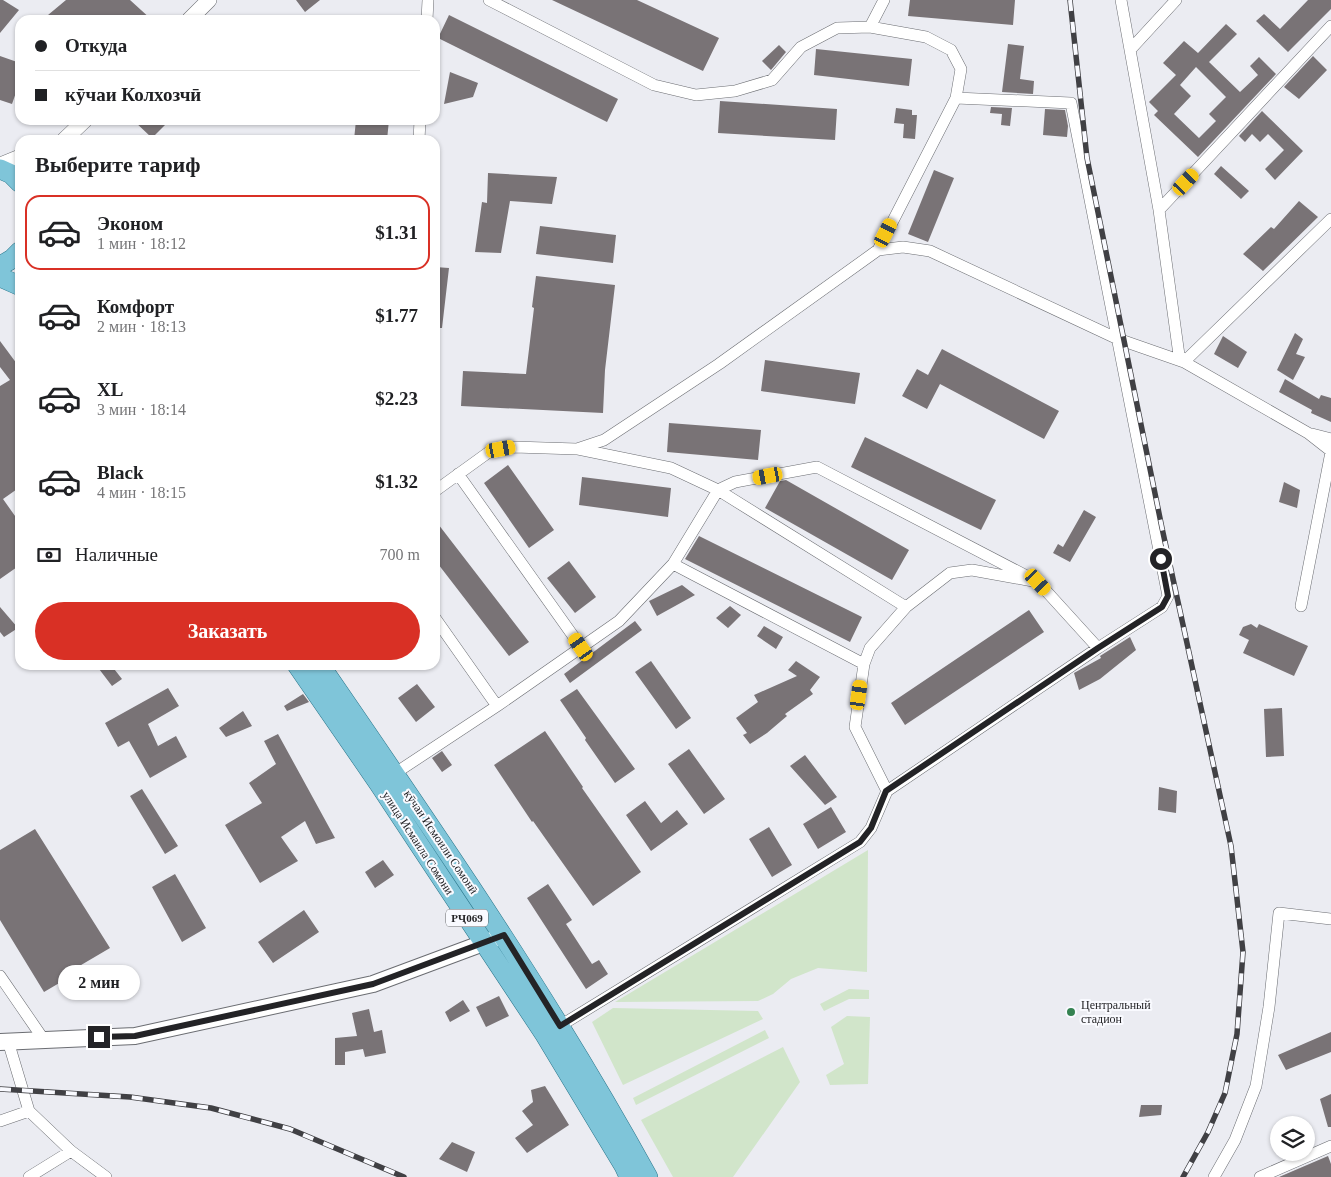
<!DOCTYPE html>
<html lang="ru">
<meta charset="utf-8">
<style>
body{margin:0;font-family:Georgia,serif;background:#f6f6f6;color:#202124;height:100vh;display:flex;flex-direction:column;font-size:19px;white-space:nowrap}
*{box-sizing:border-box;margin:0}
p{font-size:16px;color:#757577}
.icon{flex:none;width:28px;height:28px;fill:none;stroke:currentColor;stroke-width:2;stroke-linecap:round;stroke-linejoin:round}
.map{position:relative;flex:1;overflow:hidden}
.sheet{position:absolute;left:15px;top:135px;width:425px;height:535px;display:flex;flex-direction:column;background:#fff;border-radius:15px;box-shadow:0 1px 4px #0004}
.sheet>*{flex:none}
.hud{position:absolute;left:15px;top:15px;width:425px;height:110px;border-radius:15px;box-shadow:0 1px 4px #0004;display:grid;align-content:center;height:110px;padding:0 20px;background:#fff}
.controls{position:absolute;left:1270px;top:1116px;display:grid;gap:10px}
.controls a{display:grid;place-items:center;width:45px;height:45px;border-radius:50%;background:#fff;box-shadow:0 1px 4px #0004;font-size:25px}
.end{position:absolute;width:22px;height:22px;margin:-11px;border:6px solid #232326;background:#fff;box-shadow:0 0 0 2px #fff}
.from{border-radius:50%}
.bubble{position:absolute;height:35px;border-radius:18px;background:#fff;box-shadow:0 1px 4px #0004;font-size:16px;font-weight:800;line-height:35px;text-align:center}
.car{position:absolute;width:15px;height:30px;margin:-15px -8px;border-radius:6px;box-shadow:0 0 4px 1px #0007;background:linear-gradient(#f5c518 24%,#345 0 40%,#f5c518 0 76%,#345 0 86%,#f5c518 0)}
.hud b{display:flex;align-items:center;gap:18px;height:48px;font-size:19px}
.hud b+b{border-top:1px solid #e0e0e0}
.hud i{width:12px;height:12px;background:#202124}
ul{padding:0;list-style:none}
li{display:flex;align-items:center;gap:15px;height:75px;margin:0 10px 8px;padding:0 10px;border:2px solid transparent;border-radius:15px}
li div{flex:1}
li b{display:block;font-size:19px}
li em{font-style:normal;font-weight:800}
li.active{border-color:#d93025}
li>.icon{width:45px;height:45px;stroke-width:1.5}
h2{padding:0 20px;font-size:22px;line-height:60px}
.pay{display:flex;align-items:center;gap:12px;height:55px;padding:0 20px;font-size:19px}
.pay p{margin-inline-start:auto}
.primary-button{display:flex;gap:10px;margin-top:auto;padding:10px 20px}
.primary-button a{flex:1;height:58px;border-radius:30px;background:#d93025;color:#fff;font-size:20px;font-weight:800;line-height:58px;text-align:center}
.map>svg:first-child{display:block}
.green{fill:#d1e5ca}
.building{fill:#797376;fill-rule:evenodd}
.lines{fill:none;stroke-linecap:round;stroke-linejoin:round}
.minor-casing{stroke:#6b6d72;stroke-width:12}
.tertiary-casing{stroke:#6b6d72;stroke-width:16}
.secondary-casing{stroke:#6b6d72;stroke-width:18}
.primary-casing{stroke:#287489;stroke-width:20}
.minor{stroke:#fff;stroke-width:11}
.tertiary{stroke:#fff;stroke-width:15}
.secondary{stroke:#fff;stroke-width:16}
.primary{stroke:#7fc5d9;stroke-width:19}
.rail-casing{stroke:#404044;stroke-width:5.5}
.rail{stroke:#f9faff;stroke-width:4;stroke-dasharray:11;stroke-linecap:butt}
.route{stroke:#232326;stroke-width:6}
.poi-dot{fill:#348251;stroke:#f9faff;stroke-width:2}
.labels{text-anchor:middle;stroke-width:4;stroke-linejoin:round;paint-order:stroke}
.shield{fill:#f9faff;stroke:#636467;stroke-width:1}
.shield-label{font-size:11px;font-weight:bold;fill:#232326}
.street-label{font-size:12px;fill:#232326;stroke:#f9faff}
.poi-label{font-size:12px;fill:#232326;stroke:#f9faff;text-anchor:start}
</style>
<div class="map">
<svg width="1331" height="1177" viewBox="0 0 1331 1177">
<rect width="100%" height="100%" fill="#ebecf2"/>
<!-- green -->
<path class="green" d="M868,850L867,972L818,968L791,979L773,994L758,1001L615,1002Z
M849,989L869,990V999H849L824,1011L820,1004Z
M613,1008L758,1011L763,1019L623,1085L592,1022Z
M847,1016L870,1017L868,1084L830,1085L826,1075L844,1064L831,1027Z
M765,1030L769,1038L636,1105L633,1098Z
M783,1047L800,1082L733,1177H673L641,1120Z"/>
<!-- building -->
<path class="building" d="M0,0H3L19,10L0,33Z
M66,0H130L152,20H42Z
M296,0H320L305,12Z
M552,0H637L719,38L703,71Z
M910,0H1015L1013,25L908,16Z
M1308,0H1331V9L1288,52L1256,21L1264,14L1280,29Z
M449,15L618,99L607,122L438,38Z
M1226,24L1237,34L1209,62L1240,92L1258,75L1250,66L1259,57L1276,74L1198,157L1154,115L1158,111L1149,102L1176,75L1163,63L1184,41L1198,53ZM1196,67L1226,97L1209,114L1216,121L1199,138L1174,114L1191,96L1180,85Z
M1008,44L1024,46L1020,79L1034,81L1033,94L1002,92Z
M779,45L786,52L771,70L762,61Z
M816,49L912,59L909,86L814,75Z
M0,56L20,63V81L12,104L0,100Z
M1313,56L1327,70L1299,99L1284,87Z
M450,72L478,83L473,97L444,104Z
M720,101L837,109L835,140L718,133Z
M991,107L1012,108L1010,126L1001,125L1002,114L990,113Z
M896,108L912,110V115H917L915,139L903,138L904,124L894,123Z
M1045,109L1065,110L1068,126L1067,137L1043,135Z
M1262,111L1303,151L1275,180L1265,169L1284,150L1268,134L1260,142L1252,134L1245,142L1239,136Z
M133,120H170L152,138Z
M356,120H389L387,140H354Z
M1221,166L1249,191L1241,199L1214,174Z
M934,170L954,178L928,242L908,234Z
M488,173L557,177L552,204L510,201L501,253L475,252L482,202L487,203Z
M1299,201L1318,217L1263,271L1243,254L1271,227L1274,229Z
M540,226L616,235L613,263L536,254Z
M435,267L449,268L442,328H435Z
M536,276L615,285L605,370L603,413L461,406L463,371L526,374L534,308L532,307Z
M1295,333L1303,339L1296,354L1305,357L1293,380L1277,370Z
M1223,336L1247,352L1238,368L1214,354Z
M0,341L20,368V487L3,499L20,523V565L0,579V386L10,380L0,367Z
M942,349L1059,411L1044,439L940,384L927,409L902,396L917,369L928,375Z
M765,360L860,373L855,404L761,391Z
M1285,379L1319,399L1321,395L1331,398V422L1311,413L1312,410L1279,392Z
M669,423L761,430L758,460L667,452Z
M865,437L996,500L981,530L851,467Z
M508,465L554,530L529,548L484,483Z
M582,477L671,488L668,517L579,505Z
M786,480L909,550L892,580L765,508L780,481Z
M1284,482L1300,490L1297,508L1279,502Z
M1084,510L1096,517L1070,562L1053,553L1058,544L1063,547Z
M435,520L529,642L509,656L435,560Z
M699,536L862,617L850,642L685,559Z
M569,561L596,597L575,613L547,578Z
M682,585L695,595L657,616L649,601Z
M730,606L741,615L728,628L716,618Z
M0,607L18,628L4,637L0,632Z
M1029,610L1044,632L905,725L891,703Z
M635,621L642,630L570,683L564,674Z
M1251,624L1257,628L1259,624L1308,646L1294,676L1243,653L1249,640L1239,635L1243,627Z
M764,626L783,637L776,649L757,636Z
M1130,637L1136,650L1100,679L1079,690L1074,673L1101,658L1100,656Z
M651,661L691,718L676,729L635,672Z
M796,661L820,677L810,690L813,694L785,714L787,716L767,733L750,744L743,735L747,733L736,718L758,702L754,695L797,676L788,670Z
M96,665H111L122,679L112,686Z
M417,684L435,707L416,722L398,698Z
M168,688L179,706L148,724L158,746L176,736L187,757L150,778L129,741L118,747L105,723Z
M577,689L635,769L615,783L585,740L586,738L560,700Z
M303,694L309,702L287,711L284,706Z
M1282,708L1284,756L1266,757L1264,709Z
M243,711L252,726L226,737L219,728Z
M545,731L583,787L582,788L641,872L593,906L533,821L532,822L494,765Z
M278,734L335,838L316,844L305,821L281,837L298,861L260,883L225,825L262,803L249,783L276,764L264,741Z
M689,749L725,799L704,814L668,764Z
M442,751L452,765L442,772L432,758Z
M805,755L837,797L825,805L790,766Z
M1159,787L1177,791L1176,813L1158,810Z
M142,789L178,846L165,854L130,796Z
M645,801L661,823L677,810L688,824L651,851L626,815Z
M831,807L846,832L818,849L803,824Z
M769,827L792,865L772,877L749,839Z
M35,829L110,948L59,978L61,982L44,992L0,920V850Z
M383,860L394,875L375,888L365,872Z
M175,874L206,928L182,942L152,887Z
M548,884L572,920L566,924L592,964L599,960L608,974L586,989L527,898Z
M304,910L319,932L273,963L258,942Z
M499,996L509,1016L486,1027L476,1007Z
M463,1000L470,1011L450,1022L445,1012Z
M369,1009L374,1032L382,1030L386,1053L365,1057L363,1049L345,1052V1065H335V1038L357,1036L352,1013Z
M1331,1032V1052L1286,1070L1278,1055Z
M545,1086L569,1125L527,1153L515,1138L533,1125L522,1111L533,1102L531,1090Z
M1331,1094V1127H1328L1320,1099Z
M1141,1105H1162L1161,1115L1139,1117Z
M452,1142L475,1152L467,1172L439,1159Z
M1328,1156L1331,1164V1177H1279Z"/>
<g class="lines">
<!-- minor casing -->
<g class="minor-casing">
<path id="minor" d="M489,0L654,85L696,95L735,91L772,80L801,47L837,28L870,27L926,37L951,50L961,69L956,98L878,250
M1121,0L1159,210L1179,355L1184,362L1308,433L1331,451
M427,20L428,0
M870,27L884,0
M1130,50L1176,0
M419,140L420,120
M1159,210L1331,26
M1312,434L1331,439
M578,449L671,468L718,490L906,607
M458,474L581,647
M435,491L489,452L514,447L577,449L604,440L719,364L878,250L903,247L930,251L1118,339L1184,362L1331,219
M673,564L864,664
M1301,606L1331,452
M435,618L497,706
M391,776L497,706L619,621L673,564L718,490L735,482L817,467L1038,582
M887,791L855,727L864,664L870,648L906,607L950,573L972,570L1038,582L1098,648
M0,976L44,1040
M555,1029L860,842L871,828L887,791L1098,648L1162,607L1168,596L1071,103L956,98
M8,1041L29,1111
M0,1121L29,1111L71,1151L106,1177
M29,1177L71,1151
M1214,1177L1235,1140L1256,1086L1269,1007L1279,913L1331,919
M1260,1177L1331,1146"/>
</g>
<!-- tertiary casing -->
<g class="tertiary-casing">
<path id="tertiary" d="M189,20L209,0
M64,140L85,120
M0,165L20,157"/>
</g>
<!-- secondary casing -->
<g class="secondary-casing">
<path id="secondary" d="M0,1042L135,1036L373,984L494,939"/>
</g>
<!-- primary casing -->
<g class="primary-casing">
<path id="primary" d="M0,169L11,174L20,183
M0,266L12,259L20,251
M0,277L20,286
M297,665L379,784L545,1035L624,1166L629,1177
M320,665C435,832 550,999 648,1177"/>
</g>
<!-- minor -->
<use href="#minor" class="minor"/>
<!-- tertiary -->
<use href="#tertiary" class="tertiary"/>
<!-- secondary -->
<use href="#secondary" class="secondary"/>
<!-- primary -->
<use href="#primary" class="primary"/>
<!-- rail casing -->
<g class="rail-casing">
<path id="rail" d="M1070,0L1087,158L1162,528L1231,846L1243,952L1237,1034L1225,1093L1208,1132L1183,1177
M0,1089L130,1097L211,1108L290,1129L404,1177"/>
</g>
<!-- rail -->
<use href="#rail" class="rail"/>
</g>
<g class="lines">
<!-- route -->
<path class="route" d="M99,1037L135,1036L373,984L504,935L560,1026L860,842L871,828L886,791L1098,648L1162,607L1168,596L1161,559"/>
</g>
<!-- markers -->
<circle class="poi-dot" cx="1071" cy="1012" r="5"/>
<g class="labels">
<!-- shield labels -->
<rect class="shield" x="446" y="909.5" width="42" height="17" rx="4"/>
<g class="shield-label">
<text x="467" y="922">РҶ069</text>
</g>
<!-- street labels -->
<g class="street-label">
<text transform="translate(441 842) rotate(56)" y="4">кӯчаи Исмоили Сомонӣ</text>
<text transform="translate(418 843) rotate(57)" y="4">улица Исмаила Сомони</text>
</g>
<!-- poi labels -->
<g class="poi-label">
<text x="1081" y="1009">Центральный<tspan x="1081" dy="14">стадион</tspan></text>
</g>
</g>
</svg>
<div class="controls">
<a><svg class="icon" aria-label="layers" viewBox="0 0 24 24"><path d="M12 4l9 5-9 5-9-5zM3 14l9 5 9-5"/></svg></a>
</div>
<i class="end from" style="left:1161px;top:559px"></i>
<i class="end" style="left:99px;top:1037px"></i>
<div class="bubble" style="left:58px;top:965px;width:82px">2 мин</div>
<i class="car" style="left:1186px;top:182px;rotate:43deg"></i>
<i class="car" style="left:886px;top:233px;rotate:27deg"></i>
<i class="car" style="left:501px;top:449px;rotate:80deg"></i>
<i class="car" style="left:768px;top:476px;rotate:260deg"></i>
<i class="car" style="left:1038px;top:582px;rotate:137deg"></i>
<i class="car" style="left:581px;top:647px;rotate:325deg"></i>
<i class="car" style="left:859px;top:695px;rotate:8deg"></i>
<div class="hud">
<b><i class="from"></i>Откуда</b>
<b><i></i>кӯчаи Колхозчӣ</b>
</div>
<section class="sheet">
<h2>Выберите тариф</h2>
<ul>
<li class="active"><svg class="icon" aria-label="car" viewBox="0 0 24 24"><path d="M5 17H2v-5l4-1 3-4h7l3 4 3 1v5h-3M9 17h6M6 11h13"/><circle cx="7" cy="17" r="2"/><circle cx="17" cy="17" r="2"/></svg><div><b>Эконом</b><p>1 мин · 18:12</p></div><em>$1.31</em></li>
<li><svg class="icon" aria-label="car" viewBox="0 0 24 24"><path d="M5 17H2v-5l4-1 3-4h7l3 4 3 1v5h-3M9 17h6M6 11h13"/><circle cx="7" cy="17" r="2"/><circle cx="17" cy="17" r="2"/></svg><div><b>Комфорт</b><p>2 мин · 18:13</p></div><em>$1.77</em></li>
<li><svg class="icon" aria-label="car" viewBox="0 0 24 24"><path d="M5 17H2v-5l4-1 3-4h7l3 4 3 1v5h-3M9 17h6M6 11h13"/><circle cx="7" cy="17" r="2"/><circle cx="17" cy="17" r="2"/></svg><div><b>XL</b><p>3 мин · 18:14</p></div><em>$2.23</em></li>
<li><svg class="icon" aria-label="car" viewBox="0 0 24 24"><path d="M5 17H2v-5l4-1 3-4h7l3 4 3 1v5h-3M9 17h6M6 11h13"/><circle cx="7" cy="17" r="2"/><circle cx="17" cy="17" r="2"/></svg><div><b>Black</b><p>4 мин · 18:15</p></div><em>$1.32</em></li>
</ul>
<div class="pay"><svg class="icon" aria-label="cash" viewBox="0 0 24 24"><path d="M3 7h18v10H3z"/><circle cx="12" cy="12" r="2"/></svg>Наличные<p>700 m</p></div>
<div class="primary-button"><a>Заказать</a></div>
</section>
</div>
